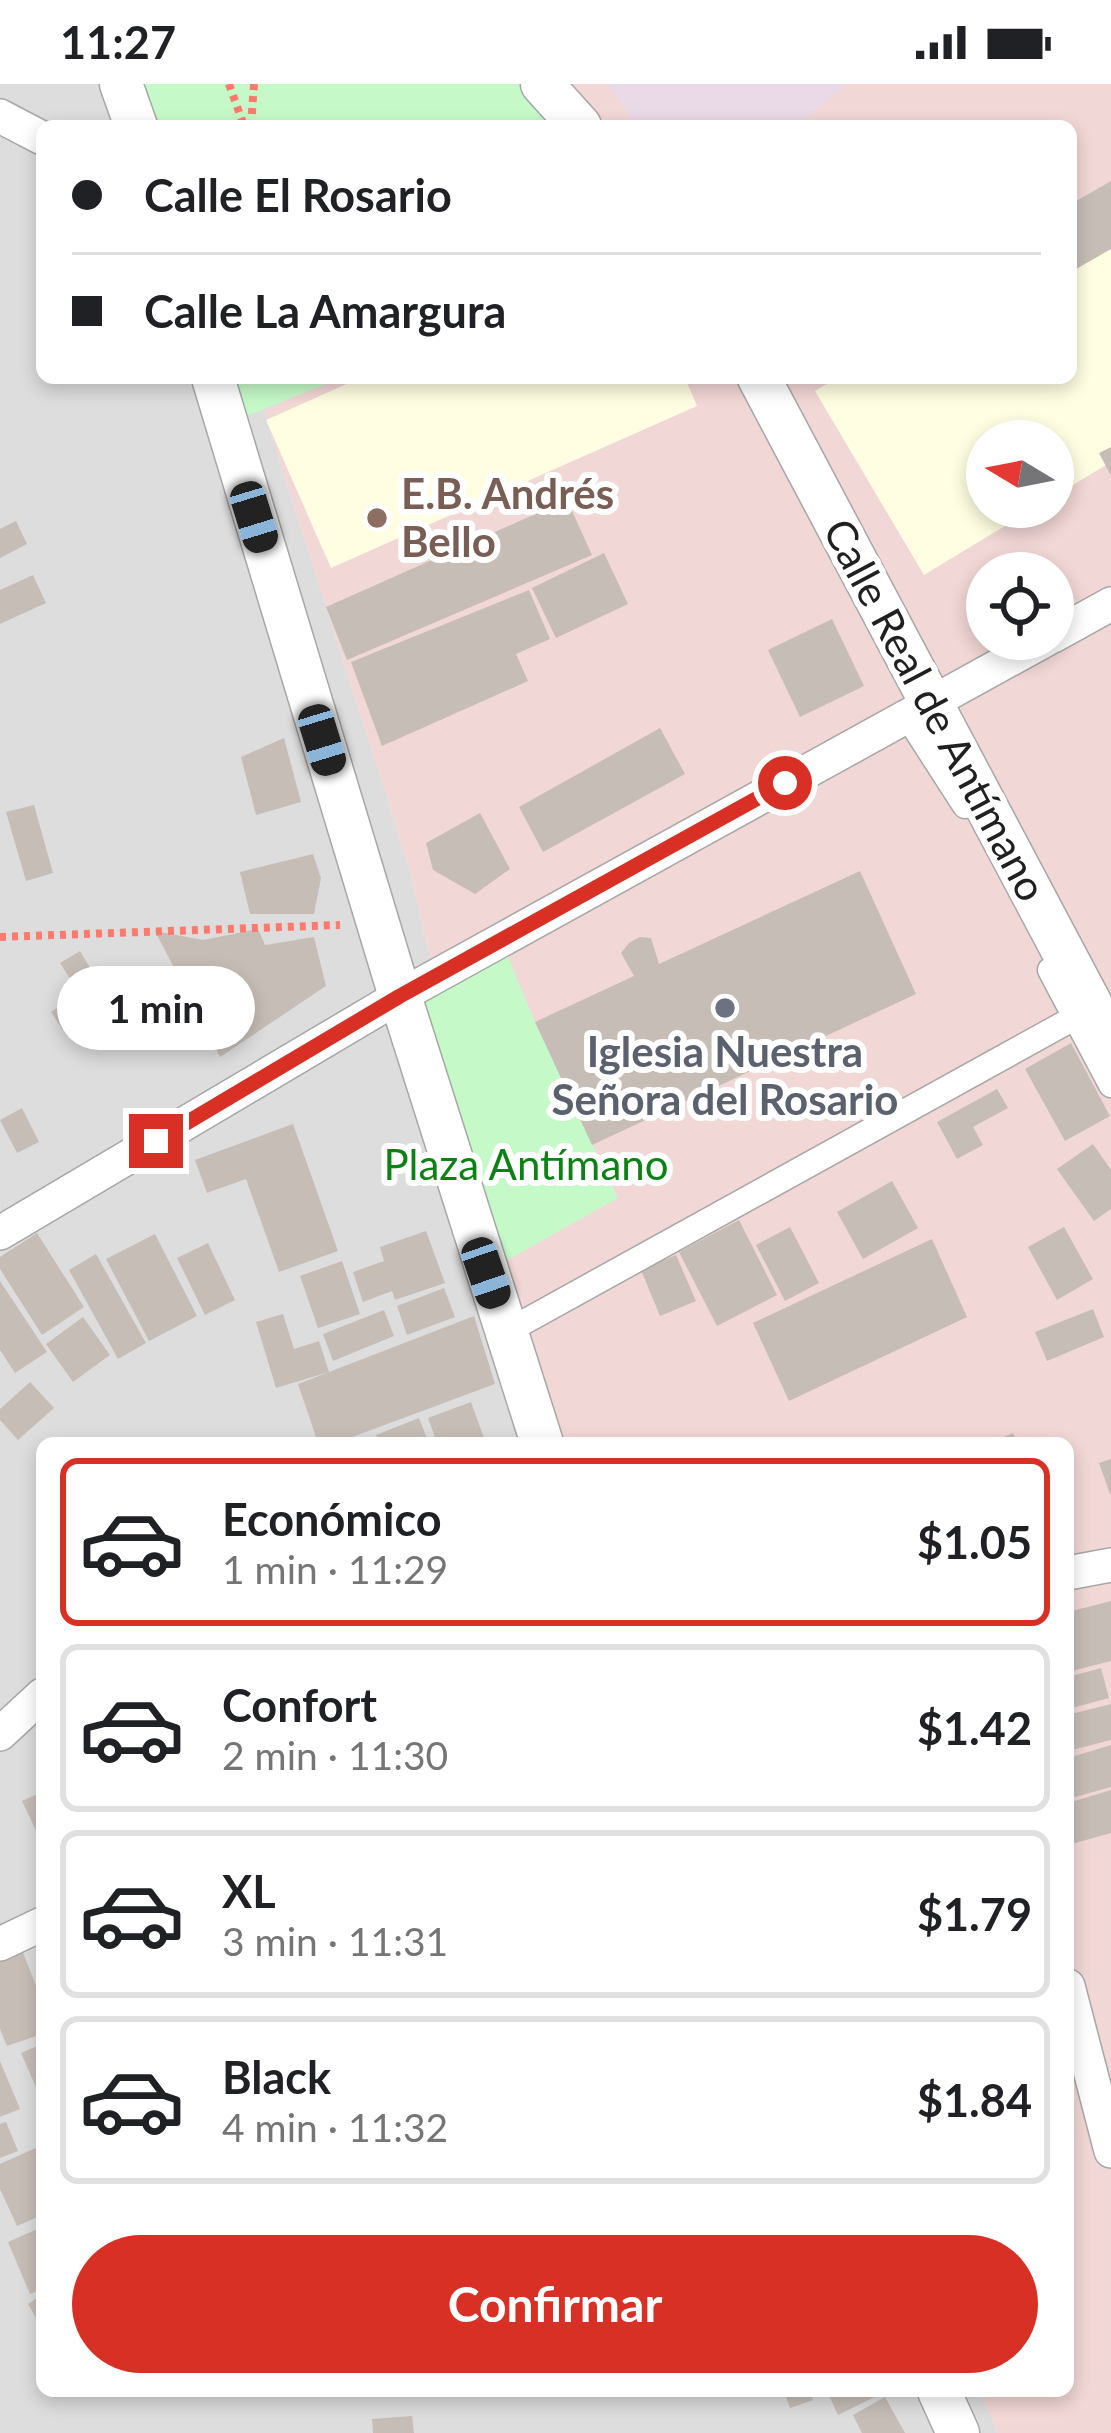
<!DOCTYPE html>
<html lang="es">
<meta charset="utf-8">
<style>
body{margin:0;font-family:Lato,sans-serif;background:#f2f2f2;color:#202124;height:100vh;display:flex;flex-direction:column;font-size:45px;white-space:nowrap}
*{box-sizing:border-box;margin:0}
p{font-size:39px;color:#757577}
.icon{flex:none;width:66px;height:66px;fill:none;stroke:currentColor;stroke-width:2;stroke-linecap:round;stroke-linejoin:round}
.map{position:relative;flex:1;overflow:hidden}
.drawer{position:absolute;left:36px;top:1353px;width:1038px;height:960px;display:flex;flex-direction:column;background:#fff;border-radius:18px;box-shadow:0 6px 18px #0003}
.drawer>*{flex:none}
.guide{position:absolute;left:36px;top:36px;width:1041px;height:264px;border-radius:18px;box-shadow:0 6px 18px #0003;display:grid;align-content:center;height:264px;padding:0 36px;background:#fff}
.needle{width:78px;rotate:280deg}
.tools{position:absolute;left:966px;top:336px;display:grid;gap:24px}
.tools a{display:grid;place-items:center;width:108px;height:108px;border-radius:50%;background:#fff;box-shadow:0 6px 18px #0003;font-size:60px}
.end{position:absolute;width:54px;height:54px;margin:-27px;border:15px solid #d93025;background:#fff;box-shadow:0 0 0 6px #fff}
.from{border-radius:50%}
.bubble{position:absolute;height:84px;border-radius:42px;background:#fff;box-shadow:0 6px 18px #0003;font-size:39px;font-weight:700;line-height:84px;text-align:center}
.car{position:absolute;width:36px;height:72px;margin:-36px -18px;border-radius:15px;box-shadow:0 0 9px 3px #0007;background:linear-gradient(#222 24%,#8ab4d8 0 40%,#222 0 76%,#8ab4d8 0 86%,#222 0)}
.guide b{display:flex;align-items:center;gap:42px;height:114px;font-size:45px}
.guide b+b{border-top:3px solid #e0e0e0}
.guide i{width:30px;height:30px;background:#202124}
ul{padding:21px 0 0;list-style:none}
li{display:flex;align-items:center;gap:36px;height:168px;margin:0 24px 18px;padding:0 12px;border:6px solid #e0e0e0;border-radius:18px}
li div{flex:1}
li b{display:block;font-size:45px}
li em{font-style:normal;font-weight:700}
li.selected{border-color:#d93025}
li>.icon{width:108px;height:108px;stroke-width:1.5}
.primary-button{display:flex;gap:24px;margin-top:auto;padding:24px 36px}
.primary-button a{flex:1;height:138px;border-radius:72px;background:#d93025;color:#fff;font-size:48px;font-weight:700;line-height:138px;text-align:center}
.status{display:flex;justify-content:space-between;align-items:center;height:84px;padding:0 60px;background:#fff;direction:ltr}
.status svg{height:33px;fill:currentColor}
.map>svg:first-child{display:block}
.residential{fill:#dedddd}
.commercial{fill:#f1d7d6;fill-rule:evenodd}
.industrial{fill:#ead9e7}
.education{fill:#fffee2}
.park{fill:#c5fac8}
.building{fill:#c6bdb6}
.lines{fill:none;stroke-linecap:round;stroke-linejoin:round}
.pedestrian-casing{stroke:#a7a7a7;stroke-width:27}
.minor-casing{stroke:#a7a7a7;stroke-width:36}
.tertiary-casing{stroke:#a7a7a7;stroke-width:45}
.path{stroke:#fb7a6e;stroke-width:8;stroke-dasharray:6 6;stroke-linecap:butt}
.pedestrian{stroke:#fff;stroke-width:24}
.minor{stroke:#fff;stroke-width:33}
.tertiary{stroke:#fff;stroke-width:42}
.route{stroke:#d93025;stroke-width:15}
.education-dot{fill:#8d6e63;stroke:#fff;stroke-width:4.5}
.worship-dot{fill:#6b7280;stroke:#fff;stroke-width:4.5}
.labels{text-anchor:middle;stroke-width:12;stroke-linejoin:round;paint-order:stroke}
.education-label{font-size:42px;font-weight:bold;fill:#785e54;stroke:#fff;text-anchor:start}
.street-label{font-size:42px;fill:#202020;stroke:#fff}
.worship-label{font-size:42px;font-weight:bold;fill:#5b616d;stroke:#fff}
.park-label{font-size:42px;fill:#0b8213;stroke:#fff}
</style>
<div class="status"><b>11:27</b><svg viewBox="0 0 49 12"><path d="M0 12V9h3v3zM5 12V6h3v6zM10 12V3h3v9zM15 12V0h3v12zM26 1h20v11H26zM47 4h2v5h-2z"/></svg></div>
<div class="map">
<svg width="1111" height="2349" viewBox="0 0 1111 2349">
<rect width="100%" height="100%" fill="#f1ede7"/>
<!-- residential -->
<path class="residential" d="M0,0H571L606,42H42V294H323L264,328L408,780L523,1269L560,1359H42V2307H980L998,2349H0Z"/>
<!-- commercial -->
<path class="commercial" d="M571,0H1111V2349H998L980,2307H1068V1359H560L523,1269L408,780L264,328L323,294H1071V42H606ZM987,357H1053V423H987ZM987,489H1053V555H987Z"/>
<!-- industrial -->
<path class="industrial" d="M608,0H846L797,42H637Z"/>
<!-- education -->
<path class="education" d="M1111,129V378L1053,413V357H987V423H1036L924,491L815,307L837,294H1071V153Z
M360,294H685L697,322L331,484L266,336Z"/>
<!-- park -->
<path class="park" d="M126,0H531L572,42H142Z
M226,294H340L239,335Z
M501,856L535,938L618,1114L486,1188L400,912Z"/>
<!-- building -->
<path class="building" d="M1111,97V165L1071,188V120Z
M1111,363V392L1099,369Z
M567,416L592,471L347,576L326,523Z
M16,437L27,460L0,474V445Z
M604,469L628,520L556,554L532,504Z
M33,491L46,519L0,540V506Z
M529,506L550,555L516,570L528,597L382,662L351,578Z
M832,535L864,602L800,633L768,566Z
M660,644L685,690L543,768L519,723Z
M284,654L301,718L256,731L241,673Z
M34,721L53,789L26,797L6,728Z
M480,729L510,785L475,810L433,786L426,759Z
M313,770L321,794L314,830H250L240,788Z
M860,787L916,910L592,1061L535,938L634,892L621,869L629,859L640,853L651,854L659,880Z
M258,845L265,861L314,853L326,902L220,973L155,847L203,856Z
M80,867L93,889L74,901L60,879Z
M71,914L86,934L65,949L51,928Z
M1071,959L1110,1032L1065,1057L1025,985Z
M997,1005L1008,1024L973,1043L983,1061L957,1075L937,1038Z
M22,1024L39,1058L17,1069L0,1036Z
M293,1040L338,1167L279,1188L246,1095L207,1109L195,1076Z
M1093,1060L1111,1086V1125L1094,1137L1057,1085Z
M892,1097L918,1144L863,1175L837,1128Z
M739,1136L777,1211L717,1242L679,1168Z
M790,1143L819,1199L785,1217L756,1161Z
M1064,1143L1093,1195L1057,1216L1028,1163Z
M426,1147L445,1199L395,1216L392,1207L363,1218L353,1188L384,1177L380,1163Z
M37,1149L84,1223L42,1251L0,1185V1173Z
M155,1150L197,1232L149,1257L106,1175Z
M932,1155L967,1233L789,1317L753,1239Z
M208,1159L235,1216L205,1231L177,1174Z
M96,1170L146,1259L118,1275L69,1186Z
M676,1171L696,1217L660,1232L641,1186Z
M342,1177L360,1230L318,1244L300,1192Z
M0,1197L47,1268L15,1289L0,1266Z
M444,1204L455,1233L407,1251L397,1222Z
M1093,1225L1104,1253L1047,1277L1035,1248Z
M384,1226L394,1252L333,1277L323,1250Z
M283,1230L294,1265L319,1257L329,1288L276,1304L256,1238Z
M474,1232L495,1300L336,1359H318L298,1300Z
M83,1233L110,1271L73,1298L46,1260Z
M30,1298L54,1324L18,1356L0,1336V1325Z
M471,1318L484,1354L470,1359H437L428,1334Z
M419,1334L429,1359H379L376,1351Z
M1013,1349L1018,1359H990Z
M1111,1375V1410H1110L1099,1379Z
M1111,1517V1577L1068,1588V1528Z
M1101,1584L1109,1614L1068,1625V1593Z
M1111,1620V1656L1068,1667V1631Z
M1111,1661V1703L1068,1715V1674Z
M1111,1706V1749L1068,1761V1719Z
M42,1708V1759L22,1717Z
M20,1861L42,1917V1950L7,1962L0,1945V1870Z
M42,1960V2017L21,1969Z
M0,1977L20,2025L0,2033Z
M6,2038L18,2067L0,2074V2040Z
M40,2062L42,2131L17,2142L0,2105V2080Z
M42,2143V2205L30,2210L8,2158Z
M42,2211V2244L28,2220Z
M784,2307H810L813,2316L790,2324Z
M827,2307H887L838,2331Z
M885,2313L905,2349H862L853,2331Z
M412,2332L414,2349H373L372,2335Z"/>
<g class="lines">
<!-- pedestrian casing -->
<g class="pedestrian-casing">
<path id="pedestrian" d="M907,632L965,722
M1050,886L1111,1001
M506,1248L1074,934"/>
</g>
<!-- minor casing -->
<g class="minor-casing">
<path id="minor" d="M0,32L42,54
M1053,552L1111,520
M0,1149L400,912L1047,555
M1068,1489L1111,1481
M0,1650L42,1611
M0,1860L42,1840
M1068,1902L1111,2067"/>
</g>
<!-- tertiary casing -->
<g class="tertiary-casing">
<path id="tertiary" d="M121,0L136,42
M542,0L580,42
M213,294L400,912L542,1359
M759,294L1111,958
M939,2307L958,2349"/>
</g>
<!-- path -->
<path class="path" d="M229,0L244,42
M251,42L254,0
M0,853L340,841"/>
<!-- pedestrian -->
<use href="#pedestrian" class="pedestrian"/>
<!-- minor -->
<use href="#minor" class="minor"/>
<!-- tertiary -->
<use href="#tertiary" class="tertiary"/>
</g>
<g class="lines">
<!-- route -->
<path class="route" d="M156,1057L400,912L785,699"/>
</g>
<!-- markers -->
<circle class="education-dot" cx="377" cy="434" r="12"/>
<circle class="worship-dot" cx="725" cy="924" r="12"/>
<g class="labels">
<!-- education labels -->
<g class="education-label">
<text x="401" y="425">E.B. Andrés<tspan x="401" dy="48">Bello</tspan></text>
</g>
<!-- street labels -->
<g class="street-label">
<text transform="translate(935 626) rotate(62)" y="15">Calle Real de Antímano</text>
</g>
<!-- worship labels -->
<g class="worship-label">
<text x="725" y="983">Iglesia Nuestra<tspan x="725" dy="48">Señora del Rosario</tspan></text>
</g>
<!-- park labels -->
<g class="park-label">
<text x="526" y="1096">Plaza Antímano</text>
</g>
</g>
</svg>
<div class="tools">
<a><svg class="needle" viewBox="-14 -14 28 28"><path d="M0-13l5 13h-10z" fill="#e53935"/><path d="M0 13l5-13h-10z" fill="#757577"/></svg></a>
<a><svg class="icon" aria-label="locate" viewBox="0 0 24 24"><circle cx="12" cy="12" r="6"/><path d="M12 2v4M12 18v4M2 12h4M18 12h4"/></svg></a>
</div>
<i class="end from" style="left:785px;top:699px"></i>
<i class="end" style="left:156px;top:1057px"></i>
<div class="bubble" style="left:57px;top:882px;width:198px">1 min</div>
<i class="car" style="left:254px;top:433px;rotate:163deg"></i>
<i class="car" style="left:322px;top:656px;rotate:163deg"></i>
<i class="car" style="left:486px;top:1189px;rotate:161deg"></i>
<div class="guide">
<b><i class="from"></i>Calle El Rosario</b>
<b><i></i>Calle La Amargura</b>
</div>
<section class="drawer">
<ul>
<li class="selected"><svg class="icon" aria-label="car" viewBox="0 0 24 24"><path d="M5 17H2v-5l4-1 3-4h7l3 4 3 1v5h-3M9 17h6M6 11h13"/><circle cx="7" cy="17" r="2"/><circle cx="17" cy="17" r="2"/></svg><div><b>Económico</b><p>1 min · 11:29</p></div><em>$1.05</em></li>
<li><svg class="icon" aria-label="car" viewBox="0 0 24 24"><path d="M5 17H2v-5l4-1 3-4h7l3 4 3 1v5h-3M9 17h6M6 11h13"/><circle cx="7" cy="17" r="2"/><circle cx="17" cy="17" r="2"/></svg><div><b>Confort</b><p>2 min · 11:30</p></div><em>$1.42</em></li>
<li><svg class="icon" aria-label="car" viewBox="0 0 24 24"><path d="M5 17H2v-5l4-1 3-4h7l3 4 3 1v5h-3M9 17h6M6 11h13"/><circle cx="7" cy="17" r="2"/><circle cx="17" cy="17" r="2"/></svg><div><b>XL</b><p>3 min · 11:31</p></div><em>$1.79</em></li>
<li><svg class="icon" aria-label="car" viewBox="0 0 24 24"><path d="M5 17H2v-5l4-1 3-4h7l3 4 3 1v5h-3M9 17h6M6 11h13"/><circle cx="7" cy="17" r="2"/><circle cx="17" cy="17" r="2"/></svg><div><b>Black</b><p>4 min · 11:32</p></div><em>$1.84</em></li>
</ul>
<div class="primary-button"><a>Confirmar</a></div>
</section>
</div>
